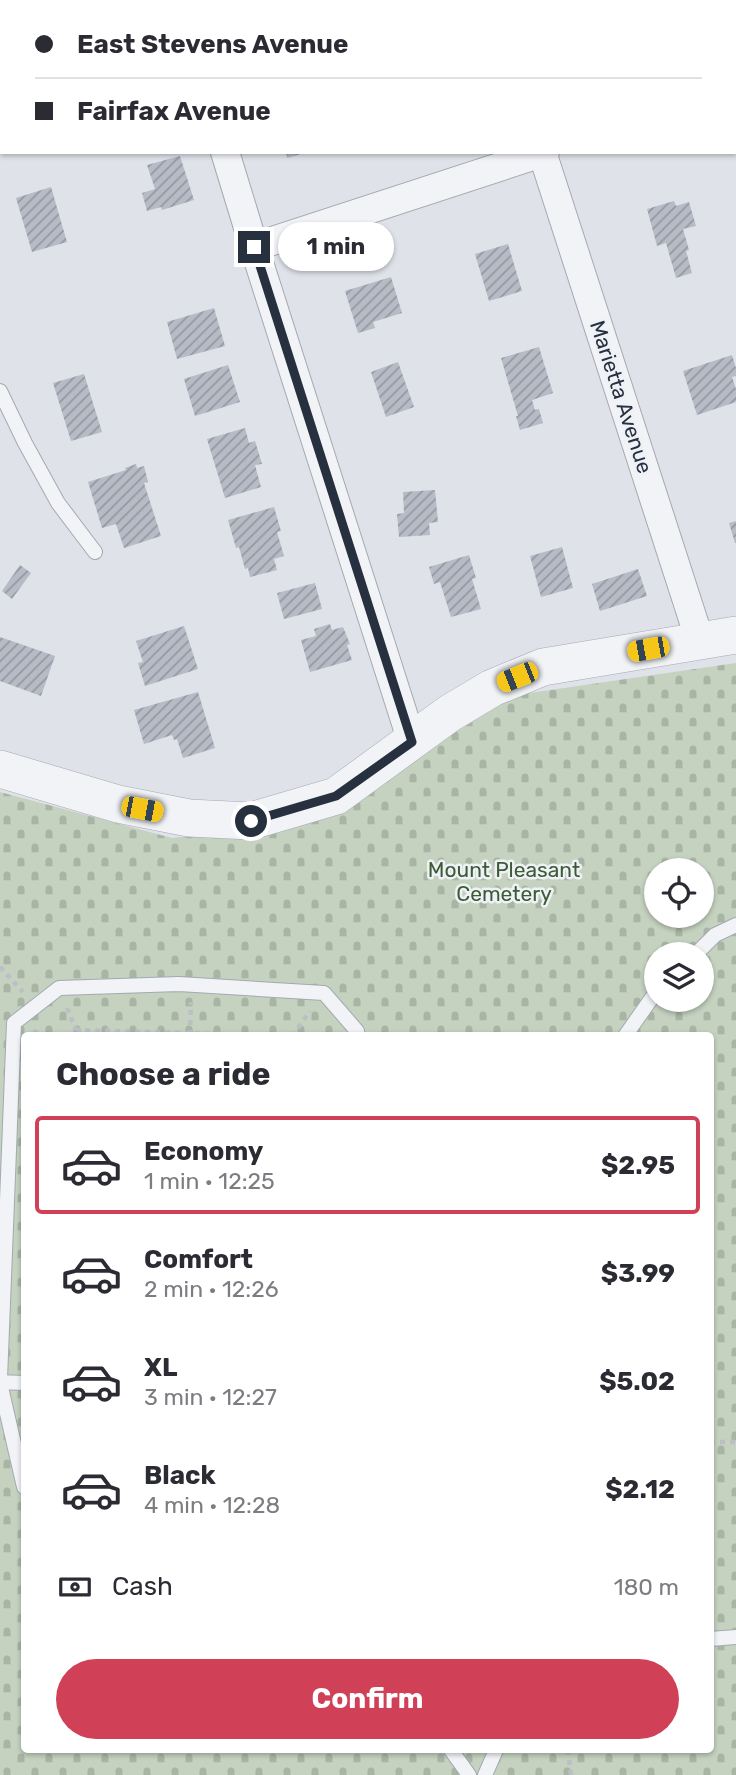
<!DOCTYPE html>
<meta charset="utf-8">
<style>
body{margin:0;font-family:Rubik,sans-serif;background:#f7f7f7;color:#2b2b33;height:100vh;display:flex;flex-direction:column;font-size:26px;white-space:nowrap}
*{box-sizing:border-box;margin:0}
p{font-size:23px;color:#7c7c81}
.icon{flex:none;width:38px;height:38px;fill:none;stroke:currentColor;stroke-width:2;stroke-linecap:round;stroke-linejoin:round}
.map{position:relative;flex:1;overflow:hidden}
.drawer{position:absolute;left:21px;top:1032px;width:693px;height:721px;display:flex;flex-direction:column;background:#fff;border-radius:7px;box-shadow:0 2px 5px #0004}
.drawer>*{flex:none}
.guide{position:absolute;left:0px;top:0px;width:737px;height:154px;box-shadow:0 2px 5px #0004;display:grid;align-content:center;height:154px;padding:0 35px;background:#fff}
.buttons{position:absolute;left:644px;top:858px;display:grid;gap:14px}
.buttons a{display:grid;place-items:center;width:70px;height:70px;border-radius:50%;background:#fff;box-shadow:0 2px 5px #0004;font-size:35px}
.end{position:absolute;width:32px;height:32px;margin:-16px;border:9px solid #27303f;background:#fff;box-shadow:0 0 0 4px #fff}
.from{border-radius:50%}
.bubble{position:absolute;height:49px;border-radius:24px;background:#fff;box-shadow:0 2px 5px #0004;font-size:23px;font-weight:700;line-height:49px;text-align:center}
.car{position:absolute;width:21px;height:42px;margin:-21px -10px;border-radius:9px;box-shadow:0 0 5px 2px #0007;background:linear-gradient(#f5c518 24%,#345 0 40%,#f5c518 0 76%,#345 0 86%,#f5c518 0)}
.guide b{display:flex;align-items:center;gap:24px;height:66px;font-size:26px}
.guide b+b{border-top:2px solid #e1e1e2}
.guide i{width:18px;height:18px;background:#2b2b33}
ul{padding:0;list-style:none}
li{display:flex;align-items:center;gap:21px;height:98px;margin:0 14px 10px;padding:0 21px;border:4px solid transparent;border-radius:7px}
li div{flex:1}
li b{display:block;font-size:26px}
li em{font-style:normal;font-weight:700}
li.on{border-color:#d04157}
li>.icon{width:63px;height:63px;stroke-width:1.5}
h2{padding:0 35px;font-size:32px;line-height:84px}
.pay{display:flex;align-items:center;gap:18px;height:77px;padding:0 35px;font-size:26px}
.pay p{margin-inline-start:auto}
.button{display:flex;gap:14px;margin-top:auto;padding:14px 35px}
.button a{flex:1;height:80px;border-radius:42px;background:#d04157;color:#fff;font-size:28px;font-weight:700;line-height:80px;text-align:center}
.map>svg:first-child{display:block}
.cemetery{fill:url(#cemetery-stones);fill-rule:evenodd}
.building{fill:url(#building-hatch)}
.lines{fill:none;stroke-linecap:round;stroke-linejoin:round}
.service-casing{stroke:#a4a9b2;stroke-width:16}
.minor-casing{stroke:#a4a9b2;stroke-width:30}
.tertiary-casing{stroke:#a4a9b2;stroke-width:38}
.path{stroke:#bcc0c6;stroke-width:4.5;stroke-dasharray:5 5;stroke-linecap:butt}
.service{stroke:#f1f3f6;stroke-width:14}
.minor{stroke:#f1f3f6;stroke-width:28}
.tertiary{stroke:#f1f3f6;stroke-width:37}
.route{stroke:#27303f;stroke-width:9}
.labels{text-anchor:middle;stroke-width:5;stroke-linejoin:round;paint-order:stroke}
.street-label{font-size:21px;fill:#27303f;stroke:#eef1f6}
.park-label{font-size:21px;fill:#3c5b34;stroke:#eef1f6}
</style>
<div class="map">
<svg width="736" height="1775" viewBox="0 0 736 1775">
<defs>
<pattern id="cemetery-stones" width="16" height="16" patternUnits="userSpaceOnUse" patternTransform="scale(1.75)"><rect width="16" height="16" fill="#c4d2bf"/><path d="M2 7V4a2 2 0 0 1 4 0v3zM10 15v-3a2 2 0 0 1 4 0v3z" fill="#a8b5a5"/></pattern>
<pattern id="building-hatch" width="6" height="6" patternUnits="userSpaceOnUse" patternTransform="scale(1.75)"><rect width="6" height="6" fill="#b6bbc5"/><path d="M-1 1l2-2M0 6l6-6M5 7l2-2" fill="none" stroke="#9498a1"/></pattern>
</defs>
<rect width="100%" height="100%" fill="#dfe2e8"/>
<!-- cemetery -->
<path class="cemetery" d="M736,663V1775H0V792L172,838L305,824L516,695ZM656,870H702V915H656ZM656,954H702V999H656ZM24,1036H710V1750H24Z"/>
<!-- building -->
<path class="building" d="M286,152H304V153L287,158Z
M180,156L194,200L162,210L161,207L147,211L142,193L155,189L147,165Z
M51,187L67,242L32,252L16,198Z
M674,201L676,206L689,202L696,226L683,229L689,250L686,251L692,273L676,278L666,243L657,246L647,209Z
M508,244L522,291L489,301L475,254Z
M391,277L402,313L373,322L375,328L358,333L345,291Z
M214,308L225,346L177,359L167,322Z
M539,347L553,393L532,400L535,410L539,409L543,423L520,430L516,416H518L501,358Z
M732,355L736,368V376L732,377L736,389V402L697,415L683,371Z
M398,362L414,407L386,417L371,372Z
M228,365L240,402L195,416L184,379Z
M84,374L102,432L71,441L53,383Z
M245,428L249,443L255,441L262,464L255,465L261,487L225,498L207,439Z
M136,464L137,468L144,466L148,482L144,483L161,536L124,548L116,524L102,528L88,482L126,470L125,468Z
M435,490L438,522L429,523L430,535L399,537L397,514L404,513L403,492Z
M274,507L281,531L277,532L284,556L274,559L277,570L250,577L248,568L245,569L239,547L236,548L228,520Z
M736,521V543H735L729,523Z
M562,547L573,588L541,597L530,556Z
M469,555L476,578L472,579L481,609L451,617L440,582L434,584L429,567Z
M20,565L31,573L12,599L2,591Z
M638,569L647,596L600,611L592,584Z
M315,583L322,609L284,619L277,593Z
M330,624L332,630L343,627L350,644L347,645L352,660L310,672L301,640L316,636L314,629Z
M184,626L198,669L145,686L138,663L143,662L136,641Z
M0,637L55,656L41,696L0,681Z
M198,692L215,748L183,758L177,739L174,740L172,735L144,744L134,710Z"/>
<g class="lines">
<!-- service casing -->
<g class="service-casing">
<path id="service" d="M0,391L25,443L58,503L95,552
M696,954L715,935L736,925
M625,1036L656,992
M0,1379L14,1023L59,988L179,984L324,993L357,1031L358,1036
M0,1382L24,1383
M0,1383L24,1487
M710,1639L736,1637
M451,1750L469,1775
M485,1775L496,1750"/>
</g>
<!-- minor casing -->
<g class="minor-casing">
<path id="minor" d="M179,0L180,2
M494,0L495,2
M225,152L254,247L412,742
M542,152L700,641
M254,247L545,152"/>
</g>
<!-- tertiary casing -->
<g class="tertiary-casing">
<path id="tertiary" d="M0,769L118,804L189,818L251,821L336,796L450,713L492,688L543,667L736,635"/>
</g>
<!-- path -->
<path class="path" d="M0,967L23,992
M67,1008L76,1030
M33,1031L45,1036
M190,1035L191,1002
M67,1036L76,1030L292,1036
M292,1036L310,1011
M710,1442H736
M568,1750L571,1775"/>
<!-- service -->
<use href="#service" class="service"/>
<!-- minor -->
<use href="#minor" class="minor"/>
<!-- tertiary -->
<use href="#tertiary" class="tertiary"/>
</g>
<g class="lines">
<!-- route -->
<path class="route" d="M251,821L336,796L412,742L254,247"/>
</g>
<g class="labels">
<!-- street labels -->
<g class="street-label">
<text transform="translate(621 397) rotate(72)" y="7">Marietta Avenue</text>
</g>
<!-- park labels -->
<g class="park-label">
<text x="504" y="877">Mount Pleasant<tspan x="504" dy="24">Cemetery</tspan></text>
</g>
</g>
</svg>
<div class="buttons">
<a><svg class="icon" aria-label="locate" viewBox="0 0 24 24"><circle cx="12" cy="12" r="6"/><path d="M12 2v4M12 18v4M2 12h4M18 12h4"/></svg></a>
<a><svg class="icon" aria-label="layers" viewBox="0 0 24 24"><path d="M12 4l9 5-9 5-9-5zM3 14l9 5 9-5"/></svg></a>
</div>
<i class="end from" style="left:251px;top:821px"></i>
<i class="end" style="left:254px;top:247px"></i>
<div class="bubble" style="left:278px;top:222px;width:116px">1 min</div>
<i class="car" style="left:648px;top:649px;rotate:260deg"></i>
<i class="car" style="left:517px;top:677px;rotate:248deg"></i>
<i class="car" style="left:142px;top:809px;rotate:101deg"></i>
<div class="guide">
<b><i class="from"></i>East Stevens Avenue</b>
<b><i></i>Fairfax Avenue</b>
</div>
<section class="drawer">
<h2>Choose a ride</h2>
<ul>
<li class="on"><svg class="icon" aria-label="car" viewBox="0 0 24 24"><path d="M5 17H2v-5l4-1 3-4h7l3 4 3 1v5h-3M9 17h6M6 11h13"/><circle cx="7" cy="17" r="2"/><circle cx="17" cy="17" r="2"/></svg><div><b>Economy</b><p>1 min · 12:25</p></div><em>$2.95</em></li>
<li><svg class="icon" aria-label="car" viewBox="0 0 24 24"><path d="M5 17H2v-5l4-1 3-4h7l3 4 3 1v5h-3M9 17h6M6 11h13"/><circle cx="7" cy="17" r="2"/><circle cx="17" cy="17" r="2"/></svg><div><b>Comfort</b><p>2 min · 12:26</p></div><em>$3.99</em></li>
<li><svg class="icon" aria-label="car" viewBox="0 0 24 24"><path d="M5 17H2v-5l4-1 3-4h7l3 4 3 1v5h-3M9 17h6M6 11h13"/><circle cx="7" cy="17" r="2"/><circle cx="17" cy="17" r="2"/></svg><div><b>XL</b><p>3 min · 12:27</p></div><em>$5.02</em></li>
<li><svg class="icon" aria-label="car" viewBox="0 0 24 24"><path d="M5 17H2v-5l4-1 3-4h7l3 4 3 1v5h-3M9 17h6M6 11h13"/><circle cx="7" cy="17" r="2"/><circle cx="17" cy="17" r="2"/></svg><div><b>Black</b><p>4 min · 12:28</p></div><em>$2.12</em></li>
</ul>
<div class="pay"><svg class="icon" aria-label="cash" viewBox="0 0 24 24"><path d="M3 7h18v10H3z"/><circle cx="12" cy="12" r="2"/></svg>Cash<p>180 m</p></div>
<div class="button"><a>Confirm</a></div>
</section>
</div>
